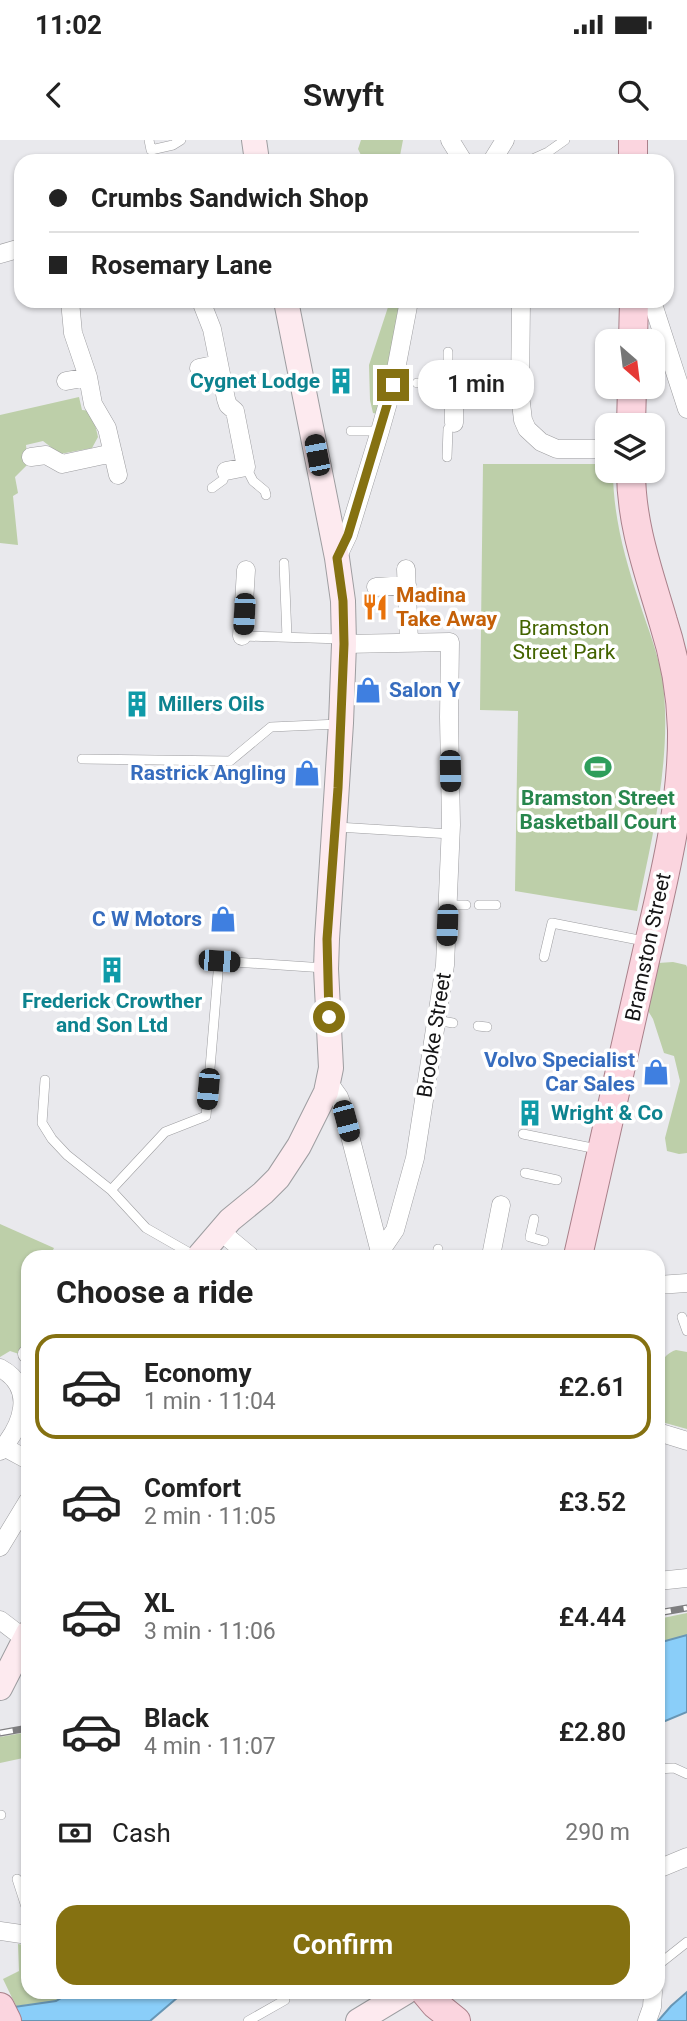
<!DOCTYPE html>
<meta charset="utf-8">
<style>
body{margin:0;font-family:Roboto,sans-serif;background:#f2f2f2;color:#222;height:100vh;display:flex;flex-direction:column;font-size:26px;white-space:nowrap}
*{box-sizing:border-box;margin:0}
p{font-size:23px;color:#767676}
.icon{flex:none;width:38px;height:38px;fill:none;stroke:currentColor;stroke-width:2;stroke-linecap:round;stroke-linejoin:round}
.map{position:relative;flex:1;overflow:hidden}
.sheet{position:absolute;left:21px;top:1110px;width:644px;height:749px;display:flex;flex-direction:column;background:#fff;border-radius:21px;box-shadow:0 2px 5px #0004}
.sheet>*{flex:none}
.guide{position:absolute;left:14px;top:14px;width:660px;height:154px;border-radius:21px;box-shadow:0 2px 5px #0004;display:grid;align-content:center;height:154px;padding:0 35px;background:#fff}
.needle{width:46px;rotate:152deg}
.fabs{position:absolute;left:595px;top:189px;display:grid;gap:14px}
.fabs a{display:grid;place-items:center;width:70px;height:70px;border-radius:14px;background:#fff;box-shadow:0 2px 5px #0004;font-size:35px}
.end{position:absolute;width:32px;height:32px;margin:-16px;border:9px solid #857111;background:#fff;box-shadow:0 0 0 4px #fff}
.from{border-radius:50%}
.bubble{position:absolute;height:49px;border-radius:21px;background:#fff;box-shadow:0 2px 5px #0004;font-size:23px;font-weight:600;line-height:49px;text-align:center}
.car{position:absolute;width:21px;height:42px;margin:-21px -10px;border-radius:9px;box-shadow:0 0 5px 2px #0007;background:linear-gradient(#222 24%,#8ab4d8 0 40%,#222 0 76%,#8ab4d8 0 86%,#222 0)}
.guide b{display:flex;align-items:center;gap:24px;height:66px;font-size:26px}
.guide b+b{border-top:2px solid #e0e0e0}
.guide i{width:18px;height:18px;background:#222}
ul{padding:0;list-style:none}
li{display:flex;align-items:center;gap:21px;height:105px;margin:0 14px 10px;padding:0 21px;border:4px solid transparent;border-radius:21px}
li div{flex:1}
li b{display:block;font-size:26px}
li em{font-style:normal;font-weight:600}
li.selected{border-color:#857111}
li>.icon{width:63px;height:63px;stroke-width:1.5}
h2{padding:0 35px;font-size:32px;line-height:84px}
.pay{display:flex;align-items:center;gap:18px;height:77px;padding:0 35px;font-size:26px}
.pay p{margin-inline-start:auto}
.cta{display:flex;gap:14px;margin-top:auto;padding:14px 35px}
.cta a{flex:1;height:80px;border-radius:21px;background:#857111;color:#fff;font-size:28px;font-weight:600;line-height:80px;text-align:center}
.status{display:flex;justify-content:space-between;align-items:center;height:49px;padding:0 35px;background:#fff;direction:ltr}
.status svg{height:19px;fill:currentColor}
header{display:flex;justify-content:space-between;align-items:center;height:91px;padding:0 35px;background:#fff;font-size:32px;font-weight:600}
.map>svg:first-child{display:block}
.green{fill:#bdcfa9}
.water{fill:#8acef9;stroke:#6796b5;stroke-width:2}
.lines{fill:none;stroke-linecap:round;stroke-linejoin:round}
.lane-casing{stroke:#9d9da0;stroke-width:10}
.street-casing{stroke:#9d9da0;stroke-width:19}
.secondary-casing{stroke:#9d9da0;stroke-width:26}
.primary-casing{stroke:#a9808a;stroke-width:30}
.lane{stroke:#fff;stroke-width:9}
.street{stroke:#fff;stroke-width:18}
.secondary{stroke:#fdeaef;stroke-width:24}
.primary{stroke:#fbd5df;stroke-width:28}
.rail-casing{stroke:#7e7e80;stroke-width:7}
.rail{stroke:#fff;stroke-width:4.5;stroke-dasharray:13;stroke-linecap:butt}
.route{stroke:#857111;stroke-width:9}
.labels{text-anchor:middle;stroke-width:7;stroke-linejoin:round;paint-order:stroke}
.culture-label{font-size:21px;font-weight:bold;fill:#0d838f;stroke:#fff;text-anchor:start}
.food-label{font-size:21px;font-weight:bold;fill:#c56008;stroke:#fff;text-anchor:start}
.park-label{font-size:21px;fill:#436300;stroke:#fff}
.shop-label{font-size:21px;font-weight:bold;fill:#366cbe;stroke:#fff;text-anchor:end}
.leisure-label{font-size:21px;font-weight:bold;fill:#27864d;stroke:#fff}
.street-label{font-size:21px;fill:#151516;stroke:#fff}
</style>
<div class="status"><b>11:02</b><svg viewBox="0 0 49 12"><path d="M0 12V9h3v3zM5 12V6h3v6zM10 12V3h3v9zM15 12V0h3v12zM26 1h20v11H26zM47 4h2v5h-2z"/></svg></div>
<header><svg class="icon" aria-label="back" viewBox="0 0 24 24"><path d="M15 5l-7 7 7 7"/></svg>Swyft<svg class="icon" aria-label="search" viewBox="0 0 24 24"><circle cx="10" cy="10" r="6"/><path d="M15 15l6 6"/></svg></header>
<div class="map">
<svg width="687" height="1881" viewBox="0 0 687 1881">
<rect width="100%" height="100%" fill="#e9e9ed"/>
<!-- green -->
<path class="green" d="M361,0H403L399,21H364L358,9Z
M390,161H404L377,274L373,273L370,260L369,225Z
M79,257L82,270L92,271L98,297L92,308L60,314L43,301L26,305L28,324L15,337L18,353L13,356L18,405L0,403V275Z
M483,324H607V331H613C613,376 625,419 639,461C648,489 659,515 663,543C672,620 652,697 637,771L515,751L518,571L480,570Z
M673,822L686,825L687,827V1013L679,1014L667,1011L665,998L680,941L674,916L664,913L653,879L647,869L658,823Z
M0,1084L54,1108L50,1116H28V1195L19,1214L10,1211L0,1217Z
M676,1210L687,1212V1289L658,1281C658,1258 650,1218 676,1210Z
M687,1473V1495L658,1503V1479Z
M28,1592V1617L0,1623V1597Z
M18,1804L28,1806V1852H71L56,1861L16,1866L3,1839L19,1831Z"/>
<!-- water -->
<path class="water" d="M687,1495V1572L658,1584V1503Z
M71,1852H184L150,1881H0V1869L56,1861Z
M687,1852V1881H658L671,1866Z"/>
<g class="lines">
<!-- lane casing -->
<g class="lane-casing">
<path id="lane" d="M149,0L151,10L173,5L181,0
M528,21L548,12L565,0
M417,243H448V212
M351,291H380
M447,317L448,289L454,283
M246,327L253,341L265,351L266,355
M212,348L223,340L226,331
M284,423L287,497
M242,496L342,499
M82,619L230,621L271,587L339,584
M337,687L451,694
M448,765H466
M479,765H496
M544,817L552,783L644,801
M436,880L453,883
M478,886L487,887
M45,940L42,983L52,999L67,1015L111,1050L146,1088L195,1116
M523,994L597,1009
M525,1033L557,1040
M111,1050L165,992L206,976L219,821L325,828
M534,1079L530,1097L544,1101
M437,1116L438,1109
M682,1177L687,1191
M658,1629L674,1628L687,1634
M0,1675H1
M17,1739L28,1773
M658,1825L687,1802
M248,1881L285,1860"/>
</g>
<!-- street casing -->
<g class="street-casing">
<path id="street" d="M450,0L463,21
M492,21L505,0
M0,114L21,108
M70,161L73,193L88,237L93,264L107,288L118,335
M201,161L212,189L226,259L228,265L235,271L246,327L226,331
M521,161L520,255L523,280L527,289L541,302L557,309H607
M652,161L687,269
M199,228L218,224
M66,241L88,237
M454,283V255H520
M31,317L46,315L62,324L113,313
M337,418L348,395L380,291L393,245L409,161
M406,429L409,502
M376,447L407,445
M242,496L246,430
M344,504L450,502L449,577L451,685L445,825L415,1018L395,1090L380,1112
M329,943L339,957L342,965L381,1116
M220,1091L250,1116
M491,1116L501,1065
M658,1145L687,1143
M27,1214H28
M0,1228C37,1248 22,1286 0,1311
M658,1292L687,1301
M4,1307L28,1320
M0,1407L28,1361
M658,1441L687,1438
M0,1480L25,1499
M658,1729L687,1717
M0,1791L28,1795
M647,1881L652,1867L653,1852"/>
</g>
<!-- secondary casing -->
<g class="secondary-casing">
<path id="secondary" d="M254,0L257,21
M199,1116L230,1080L263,1053L278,1038L299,1006L326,952L331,928L326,829L327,799L341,583L344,504L343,461L337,418L286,161
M0,1548L28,1493
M358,1881L406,1852"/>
</g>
<!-- primary casing -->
<g class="primary-casing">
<path id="primary" d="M633,0V21
M633,201L634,161
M631,285L632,247
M578,1116C601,1016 624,916 646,816C663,742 683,666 682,590C681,554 674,515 663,481C648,430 631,384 631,331
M425,1852L435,1864L456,1881
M0,1867L7,1881"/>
</g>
<!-- lane -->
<use href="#lane" class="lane"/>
<!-- street -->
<use href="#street" class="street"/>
<!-- secondary -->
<use href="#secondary" class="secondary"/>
<!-- primary -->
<use href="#primary" class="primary"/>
<!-- rail casing -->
<g class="rail-casing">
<path id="rail" d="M658,1473L687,1468
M0,1593L28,1588"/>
</g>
<!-- rail -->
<use href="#rail" class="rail"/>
</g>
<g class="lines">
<!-- route -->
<path class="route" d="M329,877L327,799L338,648L344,504L343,461L337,418L348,395L393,245"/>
</g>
<!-- icons -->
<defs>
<g id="building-bare" transform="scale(2.1)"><path d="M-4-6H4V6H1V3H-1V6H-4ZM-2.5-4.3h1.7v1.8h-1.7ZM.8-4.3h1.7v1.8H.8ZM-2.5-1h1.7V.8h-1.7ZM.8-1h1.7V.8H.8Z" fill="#0f9aa8" stroke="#fff" stroke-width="2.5" paint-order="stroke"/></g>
<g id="restaurant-bare" transform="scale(2.1)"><path d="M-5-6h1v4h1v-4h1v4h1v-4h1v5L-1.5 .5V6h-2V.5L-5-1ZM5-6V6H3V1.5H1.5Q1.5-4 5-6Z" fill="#e8710a" stroke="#fff" stroke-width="2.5" paint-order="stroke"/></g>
<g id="shop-bare" transform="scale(2.1)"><path d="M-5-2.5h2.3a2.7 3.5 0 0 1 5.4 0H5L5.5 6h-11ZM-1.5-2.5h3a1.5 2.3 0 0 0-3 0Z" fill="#3f7fe0" stroke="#fff" stroke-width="2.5" paint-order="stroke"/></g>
<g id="stadium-bare" transform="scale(2.1)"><path d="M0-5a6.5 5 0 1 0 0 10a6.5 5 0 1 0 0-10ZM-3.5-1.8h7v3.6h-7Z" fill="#2e9e5b" stroke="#fff" stroke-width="2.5" paint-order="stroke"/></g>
</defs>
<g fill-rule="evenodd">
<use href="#building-bare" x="341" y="241"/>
<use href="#restaurant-bare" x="375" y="467"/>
<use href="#shop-bare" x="368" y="550"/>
<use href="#building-bare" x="137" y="564"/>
<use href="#stadium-bare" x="598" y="627"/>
<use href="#shop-bare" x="307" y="633"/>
<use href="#shop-bare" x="223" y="779"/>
<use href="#building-bare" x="112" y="830"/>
<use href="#shop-bare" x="656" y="932"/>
<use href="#building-bare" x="530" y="973"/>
</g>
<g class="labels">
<!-- culture labels -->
<g class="culture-label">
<text x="320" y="248" text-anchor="end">Cygnet Lodge</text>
<text x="158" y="571">Millers Oils</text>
<text x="112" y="868" text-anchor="middle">Frederick Crowther<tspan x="112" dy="24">and Son Ltd</tspan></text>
<text x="551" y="980">Wright &amp; Co</text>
</g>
<!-- food labels -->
<g class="food-label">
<text x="396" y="462">Madina<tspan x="396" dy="24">Take Away</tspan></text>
</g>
<!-- park labels -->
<g class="park-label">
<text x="564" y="495">Bramston<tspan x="564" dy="24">Street Park</tspan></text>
</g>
<!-- shop labels -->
<g class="shop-label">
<text x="389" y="557" text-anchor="start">Salon Y</text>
<text x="286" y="640">Rastrick Angling</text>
<text x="202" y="786">C W Motors</text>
<text x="635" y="927">Volvo Specialist<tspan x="635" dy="24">Car Sales</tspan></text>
</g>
<!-- leisure labels -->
<g class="leisure-label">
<text x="598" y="665">Bramston Street<tspan x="598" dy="24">Basketball Court</tspan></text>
</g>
<!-- street labels -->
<g class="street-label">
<text transform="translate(648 807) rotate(-78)" y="7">Bramston Street</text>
<text transform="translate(434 895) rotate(-81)" y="7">Brooke Street</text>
</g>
</g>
</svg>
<div class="fabs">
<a><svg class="needle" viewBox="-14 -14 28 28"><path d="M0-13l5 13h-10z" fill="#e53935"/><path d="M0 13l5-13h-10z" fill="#767676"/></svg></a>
<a><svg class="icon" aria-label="layers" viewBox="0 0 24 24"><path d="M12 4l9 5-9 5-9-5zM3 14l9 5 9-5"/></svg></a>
</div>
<i class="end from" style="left:329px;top:877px"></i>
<i class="end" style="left:393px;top:245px"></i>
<div class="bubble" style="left:418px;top:220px;width:116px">1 min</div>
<i class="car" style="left:317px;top:315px;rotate:349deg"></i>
<i class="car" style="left:244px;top:474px;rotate:183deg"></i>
<i class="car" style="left:450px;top:631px;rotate:179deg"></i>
<i class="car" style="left:447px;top:785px;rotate:182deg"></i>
<i class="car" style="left:219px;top:821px;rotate:94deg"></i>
<i class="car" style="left:208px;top:949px;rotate:185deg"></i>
<i class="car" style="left:346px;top:981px;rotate:165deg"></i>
<div class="guide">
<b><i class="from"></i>Crumbs Sandwich Shop</b>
<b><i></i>Rosemary Lane</b>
</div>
<section class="sheet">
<h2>Choose a ride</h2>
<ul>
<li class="selected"><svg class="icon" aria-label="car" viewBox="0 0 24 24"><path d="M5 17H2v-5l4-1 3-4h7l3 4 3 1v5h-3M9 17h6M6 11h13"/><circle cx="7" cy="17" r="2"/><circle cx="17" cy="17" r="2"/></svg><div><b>Economy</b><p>1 min · 11:04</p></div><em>£2.61</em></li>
<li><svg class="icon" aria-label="car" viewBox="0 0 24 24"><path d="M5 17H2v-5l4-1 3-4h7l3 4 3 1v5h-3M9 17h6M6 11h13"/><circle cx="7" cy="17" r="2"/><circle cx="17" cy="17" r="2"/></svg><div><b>Comfort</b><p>2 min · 11:05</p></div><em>£3.52</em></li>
<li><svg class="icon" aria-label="car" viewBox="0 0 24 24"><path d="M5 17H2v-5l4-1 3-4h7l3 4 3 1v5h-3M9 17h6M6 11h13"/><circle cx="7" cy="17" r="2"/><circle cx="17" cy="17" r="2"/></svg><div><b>XL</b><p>3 min · 11:06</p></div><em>£4.44</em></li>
<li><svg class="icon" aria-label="car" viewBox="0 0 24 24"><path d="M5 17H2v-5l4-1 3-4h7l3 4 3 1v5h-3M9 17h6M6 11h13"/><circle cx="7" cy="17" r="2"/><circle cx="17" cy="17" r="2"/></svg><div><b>Black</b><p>4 min · 11:07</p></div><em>£2.80</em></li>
</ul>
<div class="pay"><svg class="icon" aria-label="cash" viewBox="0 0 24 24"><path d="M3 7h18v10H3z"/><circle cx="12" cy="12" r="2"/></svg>Cash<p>290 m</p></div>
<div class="cta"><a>Confirm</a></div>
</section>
</div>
